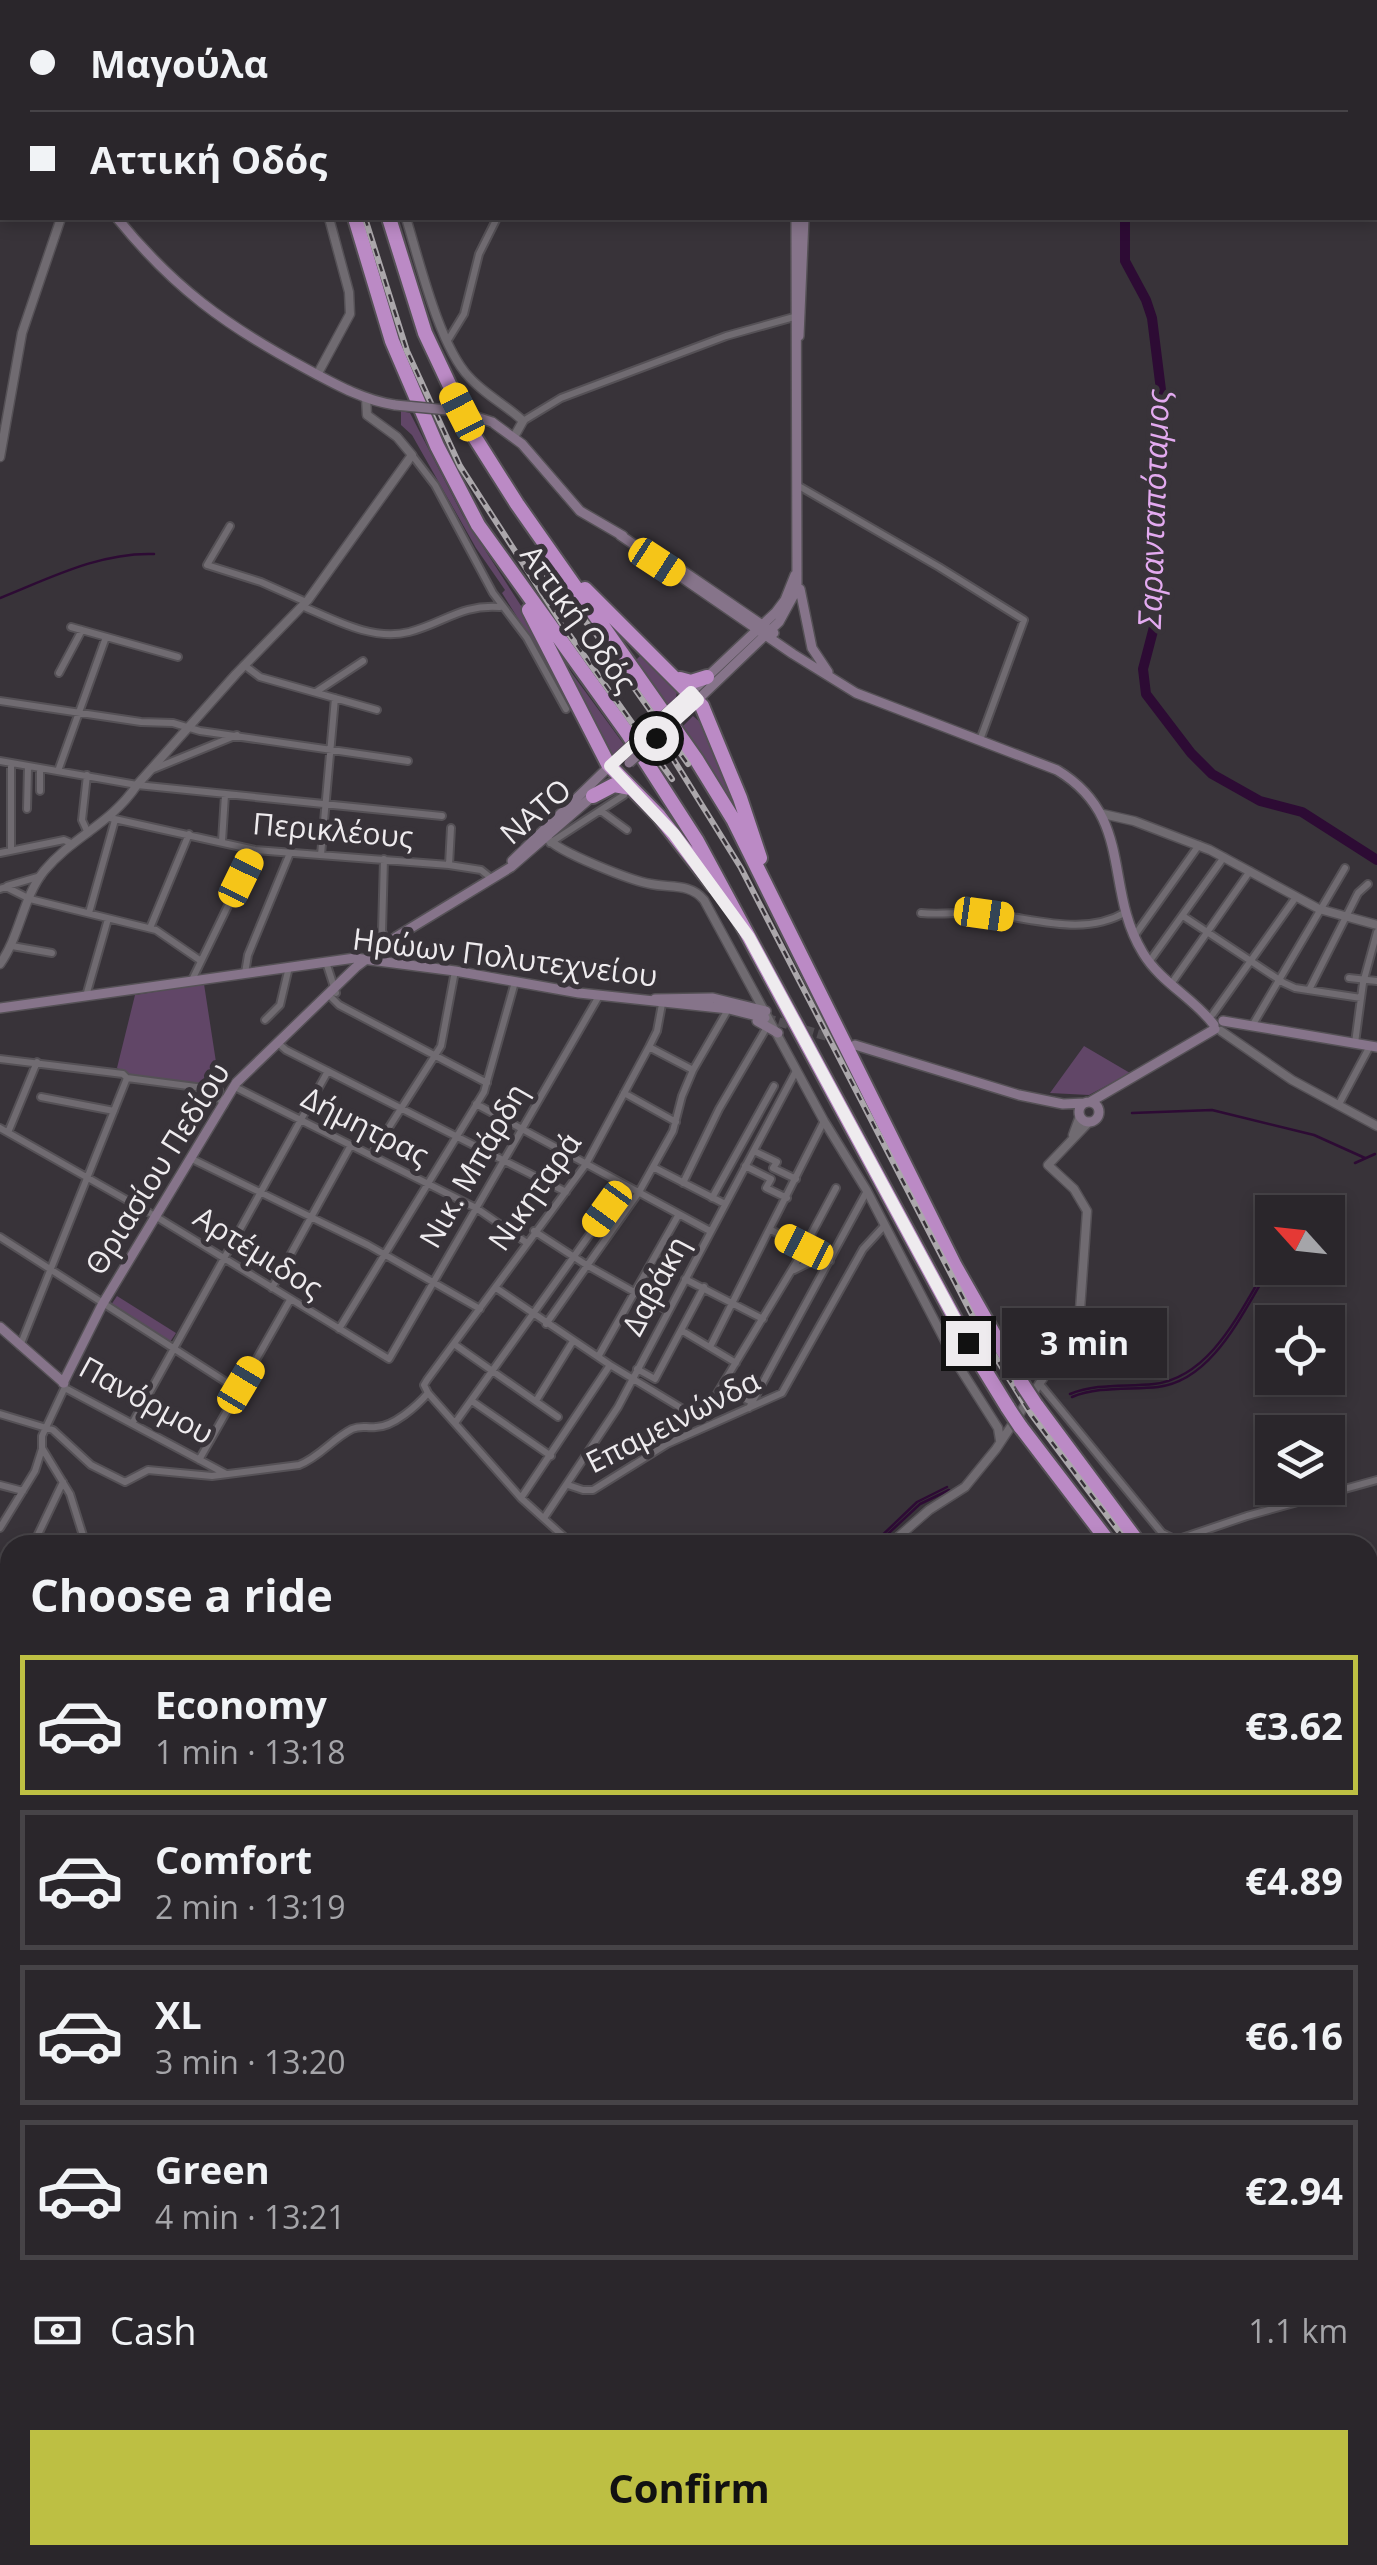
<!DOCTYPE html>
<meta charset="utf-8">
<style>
body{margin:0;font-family:"Open Sans",sans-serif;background:#363237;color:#f1f3f6;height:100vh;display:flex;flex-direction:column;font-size:38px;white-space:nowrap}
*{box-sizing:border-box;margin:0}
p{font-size:32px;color:#a5a5a9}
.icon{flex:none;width:55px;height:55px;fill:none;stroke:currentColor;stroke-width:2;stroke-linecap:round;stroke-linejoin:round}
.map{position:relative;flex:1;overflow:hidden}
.sheet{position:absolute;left:0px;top:1535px;width:1378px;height:1030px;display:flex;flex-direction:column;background:#2a262b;border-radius:30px 30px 0 0;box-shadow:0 5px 15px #0003,0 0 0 2px #464347}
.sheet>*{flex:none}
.top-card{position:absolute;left:0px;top:0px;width:1378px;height:220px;box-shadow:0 5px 15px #0003,0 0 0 2px #464347;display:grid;align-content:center;height:220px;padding:0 30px;background:#2a262b}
.needle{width:65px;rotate:297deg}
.controls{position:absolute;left:1255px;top:1195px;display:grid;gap:20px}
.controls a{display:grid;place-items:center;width:90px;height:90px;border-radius:0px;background:#2a262b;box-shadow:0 5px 15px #0003,0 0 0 2px #464347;font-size:50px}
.end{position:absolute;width:45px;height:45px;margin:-22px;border:12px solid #eeebee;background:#111;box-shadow:0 0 0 5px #111}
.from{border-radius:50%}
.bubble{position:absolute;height:70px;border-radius:0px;background:#2a262b;box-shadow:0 5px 15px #0003,0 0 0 2px #464347;font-size:32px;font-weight:700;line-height:70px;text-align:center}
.car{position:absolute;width:30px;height:60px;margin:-30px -15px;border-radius:12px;box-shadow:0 0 8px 2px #0007;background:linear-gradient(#f5c518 24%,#345 0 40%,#f5c518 0 76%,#345 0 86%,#f5c518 0)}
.top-card b{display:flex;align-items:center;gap:35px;height:95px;font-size:38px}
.top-card b+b{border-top:2px solid #464347}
.top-card i{width:25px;height:25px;background:#f1f3f6}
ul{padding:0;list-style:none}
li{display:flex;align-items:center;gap:30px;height:140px;margin:0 20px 15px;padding:0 10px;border:5px solid #464347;border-radius:0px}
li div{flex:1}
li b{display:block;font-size:38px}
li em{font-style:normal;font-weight:700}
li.active{border-color:#bdbf43}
li>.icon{width:90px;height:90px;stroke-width:1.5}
h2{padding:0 30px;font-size:45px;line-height:120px}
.pay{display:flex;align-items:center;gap:25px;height:110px;padding:0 30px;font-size:38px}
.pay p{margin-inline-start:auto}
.button{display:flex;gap:20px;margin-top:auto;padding:20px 30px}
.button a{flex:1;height:115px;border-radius:0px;background:#bdbf43;color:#111;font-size:40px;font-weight:700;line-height:115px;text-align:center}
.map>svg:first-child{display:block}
.green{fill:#614667}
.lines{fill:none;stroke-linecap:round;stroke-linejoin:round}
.stream{stroke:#2d0b34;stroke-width:2.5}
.river{stroke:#2d0b34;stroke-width:10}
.secondary-tunnel{stroke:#534f54;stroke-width:9;stroke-dasharray:9 4.5;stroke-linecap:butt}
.minor-casing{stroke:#555156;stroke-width:10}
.tertiary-casing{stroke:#555156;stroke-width:11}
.secondary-casing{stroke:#555156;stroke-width:12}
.primary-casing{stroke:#555156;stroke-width:15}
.motorway-casing{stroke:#555156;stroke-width:18}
.minor{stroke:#706b71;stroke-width:6}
.tertiary{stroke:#706b71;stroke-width:8}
.secondary{stroke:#86748a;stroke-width:9}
.primary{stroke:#9d7ea3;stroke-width:11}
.motorway{stroke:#bb8ac5;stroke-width:14}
.rail-casing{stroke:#aba7ab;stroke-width:6}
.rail{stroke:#383339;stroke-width:2.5;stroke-dasharray:8;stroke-linecap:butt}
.secondary-bridge-casing{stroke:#555156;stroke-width:12;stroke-linecap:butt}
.motorway-bridge-casing{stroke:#555156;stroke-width:18;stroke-linecap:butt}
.secondary-bridge{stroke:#86748a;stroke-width:9}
.motorway-bridge{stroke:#bb8ac5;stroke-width:14}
.route{stroke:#eeebee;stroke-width:12}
.labels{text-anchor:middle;stroke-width:10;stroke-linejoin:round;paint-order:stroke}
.street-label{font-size:30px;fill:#eeebee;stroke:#383339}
.water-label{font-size:32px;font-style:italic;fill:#e3aaf0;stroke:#383339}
</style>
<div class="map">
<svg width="1377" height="2565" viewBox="0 0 1377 2565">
<rect width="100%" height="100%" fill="#383339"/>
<!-- green -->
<path class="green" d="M401,411L410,413L463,516L525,612L577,713L567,708L536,647L502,593L505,590L476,548L412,435L401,425Z
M642,654L677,691L676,698L666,707L634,662Z
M568,668L625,746L612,757L595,729L594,721Z
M693,716L700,722L744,825L680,729Z
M204,984L220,1088L127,1075L117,1068L135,995Z
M1084,1046L1130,1073L1089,1095L1050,1093Z
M117,1296L176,1333L170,1342L111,1305Z"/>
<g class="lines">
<!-- stream -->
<path class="stream" d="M0,598C50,578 100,552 154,554
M1132,1113L1212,1110L1314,1135L1365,1158
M1355,1163L1375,1154
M1070,1394C1097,1383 1126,1387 1154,1384C1214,1377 1243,1304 1272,1259
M1072,1397C1098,1386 1130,1390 1158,1387C1215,1380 1244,1308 1272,1265
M872,1545L917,1502L947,1487
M876,1545L920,1504L949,1490
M0,2078L10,2081"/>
<!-- river -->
<path class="river" d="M892,0L895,2
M1125,218V261L1146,300L1152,318L1164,414L1162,455L1150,509L1154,627L1143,669L1146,694L1191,753L1212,774L1260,801L1302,812L1377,860"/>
<!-- secondary-tunnel -->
<path class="secondary-tunnel" d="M766,1018L842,1041"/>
<!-- minor casing -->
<g class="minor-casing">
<path id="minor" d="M411,0L413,2
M818,0L823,2
M114,2L115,0
M602,2V0
M843,2L844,0
M448,340L464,314L479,254L497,218
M523,421L561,398L726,336L794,317
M412,455L435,485L493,593L527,638L566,709
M797,485L939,567L1024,620L980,740
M230,526L207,565L261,582L306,602
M302,606C335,620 372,641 409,632C444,623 461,604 500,607
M71,627L178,657
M244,665L260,677L377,710
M59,673L82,630
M316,692L363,661
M0,701L141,722L173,723L200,731L408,761
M0,761L137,785L442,816
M151,770L237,735
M58,771L106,637
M87,775L82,820L88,833
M40,791V769
M27,809L28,767
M601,811L627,830
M110,818L255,850L449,865L481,870L491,878
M222,841L225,795
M550,843L624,795
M11,850V763
M0,853L64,840L73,844
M321,855L335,698
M384,859L382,931L387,943
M449,865L451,828
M7,886L41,876
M0,889L6,887L30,899L156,930L201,961
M89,913L115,820
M921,913C941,915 958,912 977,913C1027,915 1080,939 1126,912
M1183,916L1284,983L1295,988L1361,998
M150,928L189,834
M1135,935L1199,845
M12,946L52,953
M326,962L336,993
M1149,962L1224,857
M245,973L248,955L290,853
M1349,978L1377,981
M192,980L255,850
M1171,984L1250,871
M1309,990L1358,893L1368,884
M328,994L339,1005L487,1083
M86,996L108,919
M1213,1014L1296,897
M265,1020L280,1005L289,967
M1252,1026L1345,868
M278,1043L286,1050L566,1192
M1355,1043L1363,983L1377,932
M649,1047L693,1070
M0,1059L123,1074L127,1078L219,1090L220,1100L224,1105
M233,1086L476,1208L527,1243
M624,1093L676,1122
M41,1097L114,1111
M476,1104L710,1231
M1339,1104L1370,1046
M0,1128L155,1216L389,1359L599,996
M9,1130L37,1062
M754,1151L777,1162L773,1168L796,1179
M372,1154L441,1046L455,971
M190,1158L368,1245L480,1309
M745,1166L771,1179L766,1188L787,1198
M653,1167L725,1204
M683,1183L719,1109L767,1027
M712,1198L774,1086
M771,1230L804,1247
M534,1231L588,1266L668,1311
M0,1237L237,1389
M794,1270L814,1260L830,1261
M685,1279L763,1319
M272,1288L351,1145
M496,1288L610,1365L701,1420
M546,1324L639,1192L673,1131L682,1096L693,1070L726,1013
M339,1329L484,1092L515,982
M681,1330L736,1363
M454,1344L558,1417
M20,1346L127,1078
M710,1347L824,1121
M598,1357L679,1214
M637,1369L655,1379L704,1287
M1039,1383L1162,1533L1176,1540L1247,1516L1377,1480
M65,1387L42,1436V1448L70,1494L86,1545
M65,1388L226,1474
M722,1388L752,1402
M428,1393L424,1385L427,1380L586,1164L649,1047L657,1031L662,1004
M428,1393L521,1498L573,1545
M472,1401L551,1456
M536,1401L573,1341
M749,1408L867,1191
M0,1414L53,1430L91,1465L125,1482L148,1470L212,1476L299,1465C320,1457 332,1439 352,1429C361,1425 366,1428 376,1427C393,1427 417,1406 428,1393
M701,1420L796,1263L836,1188
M455,1423L625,1185
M132,1424L328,1071
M199,1460L290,1300
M0,1485L23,1491
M568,1485L583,1490H593L667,1444L782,1393L863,1249L885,1225
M521,1498L610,1365
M544,1518L618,1407L796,1071
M0,1528L35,1471L42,1449
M33,1545L63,1482
M0,2123L10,2125
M0,2206L10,2214
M0,2295L10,2316
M0,2357L10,2360
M0,2394L10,2397
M1368,2414L1377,2447
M0,2543L10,2546
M1368,2547L1377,2548
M40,2555L73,2565
M498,2555L502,2565
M85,2565L88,2555
M634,2565L654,2555
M904,2565L909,2555
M1210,2565L1294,2555"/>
</g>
<!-- tertiary casing -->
<g class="tertiary-casing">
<path id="tertiary" d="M268,0L269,2
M342,0L343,2
M406,218C419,260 439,345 469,377C484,394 506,405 523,421L514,437
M317,375L350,314L349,292L329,218
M0,457L22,333L61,218
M1103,814L1134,821L1210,850L1319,909L1377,925
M547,838C558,852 632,881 651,884C670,888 690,883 704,900L824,1121L867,1191L956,1362L998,1428L1000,1440
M0,964C20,936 23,897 44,871C73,836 110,825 137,785L236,674L308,600L412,455L397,437L367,415L366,398
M1221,1031L1292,1080L1377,1126
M1073,1135L1080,1116
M889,1545L929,1510L965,1487L996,1449L1079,1324L1087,1211L1074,1189L1048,1165L1089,1122
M1377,1870L1371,1911L1377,1934
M0,2452L10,2421"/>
</g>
<!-- secondary casing -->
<g class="secondary-casing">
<path id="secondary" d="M760,0L762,2
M773,0L774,2
M0,85L2,88
M117,218C173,287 225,325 303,367C333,383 362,400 395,405
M799,336L804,218
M492,422L522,444L580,511L623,536
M620,535L793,654L856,693L1057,770C1135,817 1103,888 1143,953C1161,983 1194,998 1214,1025
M683,571L774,633
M800,589L812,648L828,672
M687,696L776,612L785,600L795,575
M687,710L779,622L797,589L796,218
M512,861L621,755
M655,999L713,998L766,1011
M0,1008L355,958L455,971L579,993L729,1009L765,1018
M757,1021L778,1033
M1223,1021L1377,1047
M855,1045L1019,1095L1063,1104L1085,1103
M1090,1102L1215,1029
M1079 1112a10 10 0 1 1 20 0a10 10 0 1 1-20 0Z
M0,1327L64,1383
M63,1383L102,1305L236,1083L356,967L396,937L511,867L594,795
M0,2161L10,2149"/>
</g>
<!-- primary casing -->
<g class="primary-casing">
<path id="primary" d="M0,1990L10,1991
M0,1998L10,2000
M1368,2055L1377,2054
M1368,2064L1377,2063"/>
</g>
<!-- motorway casing -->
<g class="motorway-casing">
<path id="motorway" d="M293,0V2
M325,0V2
M355,218L392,341L437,446L478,525L628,734L697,841L968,1343L1008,1408
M389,218L425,333L472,433L517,504L696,759L733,819L955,1266L1021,1382
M585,589L702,706L740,798L760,858
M529,610L608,764L659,816L713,885
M680,679L691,682L707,677
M593,796L614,785L631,788
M1036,1405L1140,1545
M1020,1426L1111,1545
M1368,1939L1377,1981
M1368,2103L1377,2218
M1368,2354L1377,2393"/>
</g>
<!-- minor -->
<use href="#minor" class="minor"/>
<!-- tertiary -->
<use href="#tertiary" class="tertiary"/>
<!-- secondary -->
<use href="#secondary" class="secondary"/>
<!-- primary -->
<use href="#primary" class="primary"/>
<!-- motorway -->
<use href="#motorway" class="motorway"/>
<!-- rail casing -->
<g class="rail-casing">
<path id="rail" d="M306,0L307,2
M365,218L407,351L460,466L566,630L672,779
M547,577L596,634L688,764
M672,757L741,868L986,1342L1031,1414L1129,1545
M1368,2223L1377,2290"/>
</g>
<!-- rail -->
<use href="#rail" class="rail"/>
<!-- secondary-bridge casing -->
<g class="secondary-bridge-casing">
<path id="secondary-bridge" d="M395,405L458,411L492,422
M621,755L681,701
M629,763L687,710"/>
</g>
<!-- motorway-bridge casing -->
<g class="motorway-bridge-casing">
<path id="motorway-bridge" d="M1021,1382L1036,1405
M1008,1408L1020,1426"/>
</g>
<!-- secondary-bridge -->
<use href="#secondary-bridge" class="secondary-bridge"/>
<!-- motorway-bridge -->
<use href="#motorway-bridge" class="motorway-bridge"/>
</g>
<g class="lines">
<!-- route -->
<path class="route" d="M656,738L698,700L691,692L610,766L674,834L749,937L968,1343"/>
</g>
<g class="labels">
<!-- street labels -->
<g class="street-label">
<text transform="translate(578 619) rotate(54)" y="10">Αττική Οδός</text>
<text transform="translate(536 812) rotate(-41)" y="10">ΝΑΤΟ</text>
<text transform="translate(333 831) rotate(5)" y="10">Περικλέους</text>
<text transform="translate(505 958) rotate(7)" y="10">Ηρώων Πολυτεχνείου</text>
<text transform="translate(365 1127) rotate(27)" y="10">Δήμητρας</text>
<text transform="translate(474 1166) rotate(-60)" y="10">Νικ. Μπάρδη</text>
<text transform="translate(158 1169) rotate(-58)" y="10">Θριασίου Πεδίου</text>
<text transform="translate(535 1192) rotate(-55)" y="10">Νικηταρά</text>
<text transform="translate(258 1253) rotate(32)" y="10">Αρτέμιδος</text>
<text transform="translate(656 1286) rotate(-62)" y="10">Δαβάκη</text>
<text transform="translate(146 1401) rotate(29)" y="10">Πανόρμου</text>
<text transform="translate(673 1422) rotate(-27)" y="10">Επαμεινώνδα</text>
</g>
<!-- water labels -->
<g class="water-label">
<text transform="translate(1154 509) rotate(-88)" y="11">Σαρανταπόταμος</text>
</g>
</g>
</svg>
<div class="controls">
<a><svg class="needle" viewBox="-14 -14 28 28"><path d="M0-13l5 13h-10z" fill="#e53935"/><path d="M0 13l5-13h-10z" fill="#a5a5a9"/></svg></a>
<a><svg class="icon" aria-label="locate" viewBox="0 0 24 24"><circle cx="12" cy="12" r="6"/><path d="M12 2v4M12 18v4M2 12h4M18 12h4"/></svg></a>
<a><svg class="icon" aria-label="layers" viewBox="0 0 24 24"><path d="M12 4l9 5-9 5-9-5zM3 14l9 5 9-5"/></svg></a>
</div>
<i class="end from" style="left:656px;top:738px"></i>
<i class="end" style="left:968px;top:1343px"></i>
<div class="bubble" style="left:1002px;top:1308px;width:165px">3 min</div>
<i class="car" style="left:462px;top:412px;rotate:333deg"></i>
<i class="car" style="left:657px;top:562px;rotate:123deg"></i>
<i class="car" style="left:241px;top:878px;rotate:26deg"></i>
<i class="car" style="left:984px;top:914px;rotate:98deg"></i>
<i class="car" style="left:607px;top:1209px;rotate:216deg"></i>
<i class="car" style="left:804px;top:1247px;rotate:297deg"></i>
<i class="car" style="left:241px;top:1385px;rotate:31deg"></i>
<div class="top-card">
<b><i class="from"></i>Μαγούλα</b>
<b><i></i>Αττική Οδός</b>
</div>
<section class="sheet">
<h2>Choose a ride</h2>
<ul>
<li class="active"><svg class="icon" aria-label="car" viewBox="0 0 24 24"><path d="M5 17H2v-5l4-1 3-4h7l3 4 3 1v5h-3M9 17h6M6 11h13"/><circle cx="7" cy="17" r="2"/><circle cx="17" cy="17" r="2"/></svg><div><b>Economy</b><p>1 min · 13:18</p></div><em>€3.62</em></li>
<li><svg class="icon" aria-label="car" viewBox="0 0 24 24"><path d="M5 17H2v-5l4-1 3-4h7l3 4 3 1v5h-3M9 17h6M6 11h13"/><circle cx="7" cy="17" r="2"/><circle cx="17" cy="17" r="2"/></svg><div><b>Comfort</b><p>2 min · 13:19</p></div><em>€4.89</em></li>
<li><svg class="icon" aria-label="car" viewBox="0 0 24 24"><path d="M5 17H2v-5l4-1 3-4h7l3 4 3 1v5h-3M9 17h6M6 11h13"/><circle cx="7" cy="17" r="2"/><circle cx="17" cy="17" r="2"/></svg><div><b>XL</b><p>3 min · 13:20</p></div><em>€6.16</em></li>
<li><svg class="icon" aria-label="car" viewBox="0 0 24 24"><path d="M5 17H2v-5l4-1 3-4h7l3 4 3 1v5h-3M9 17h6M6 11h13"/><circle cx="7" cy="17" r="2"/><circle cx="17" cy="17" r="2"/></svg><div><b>Green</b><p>4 min · 13:21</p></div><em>€2.94</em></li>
</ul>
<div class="pay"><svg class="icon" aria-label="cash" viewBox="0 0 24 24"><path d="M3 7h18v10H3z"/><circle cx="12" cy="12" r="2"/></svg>Cash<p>1.1 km</p></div>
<div class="button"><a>Confirm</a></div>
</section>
</div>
